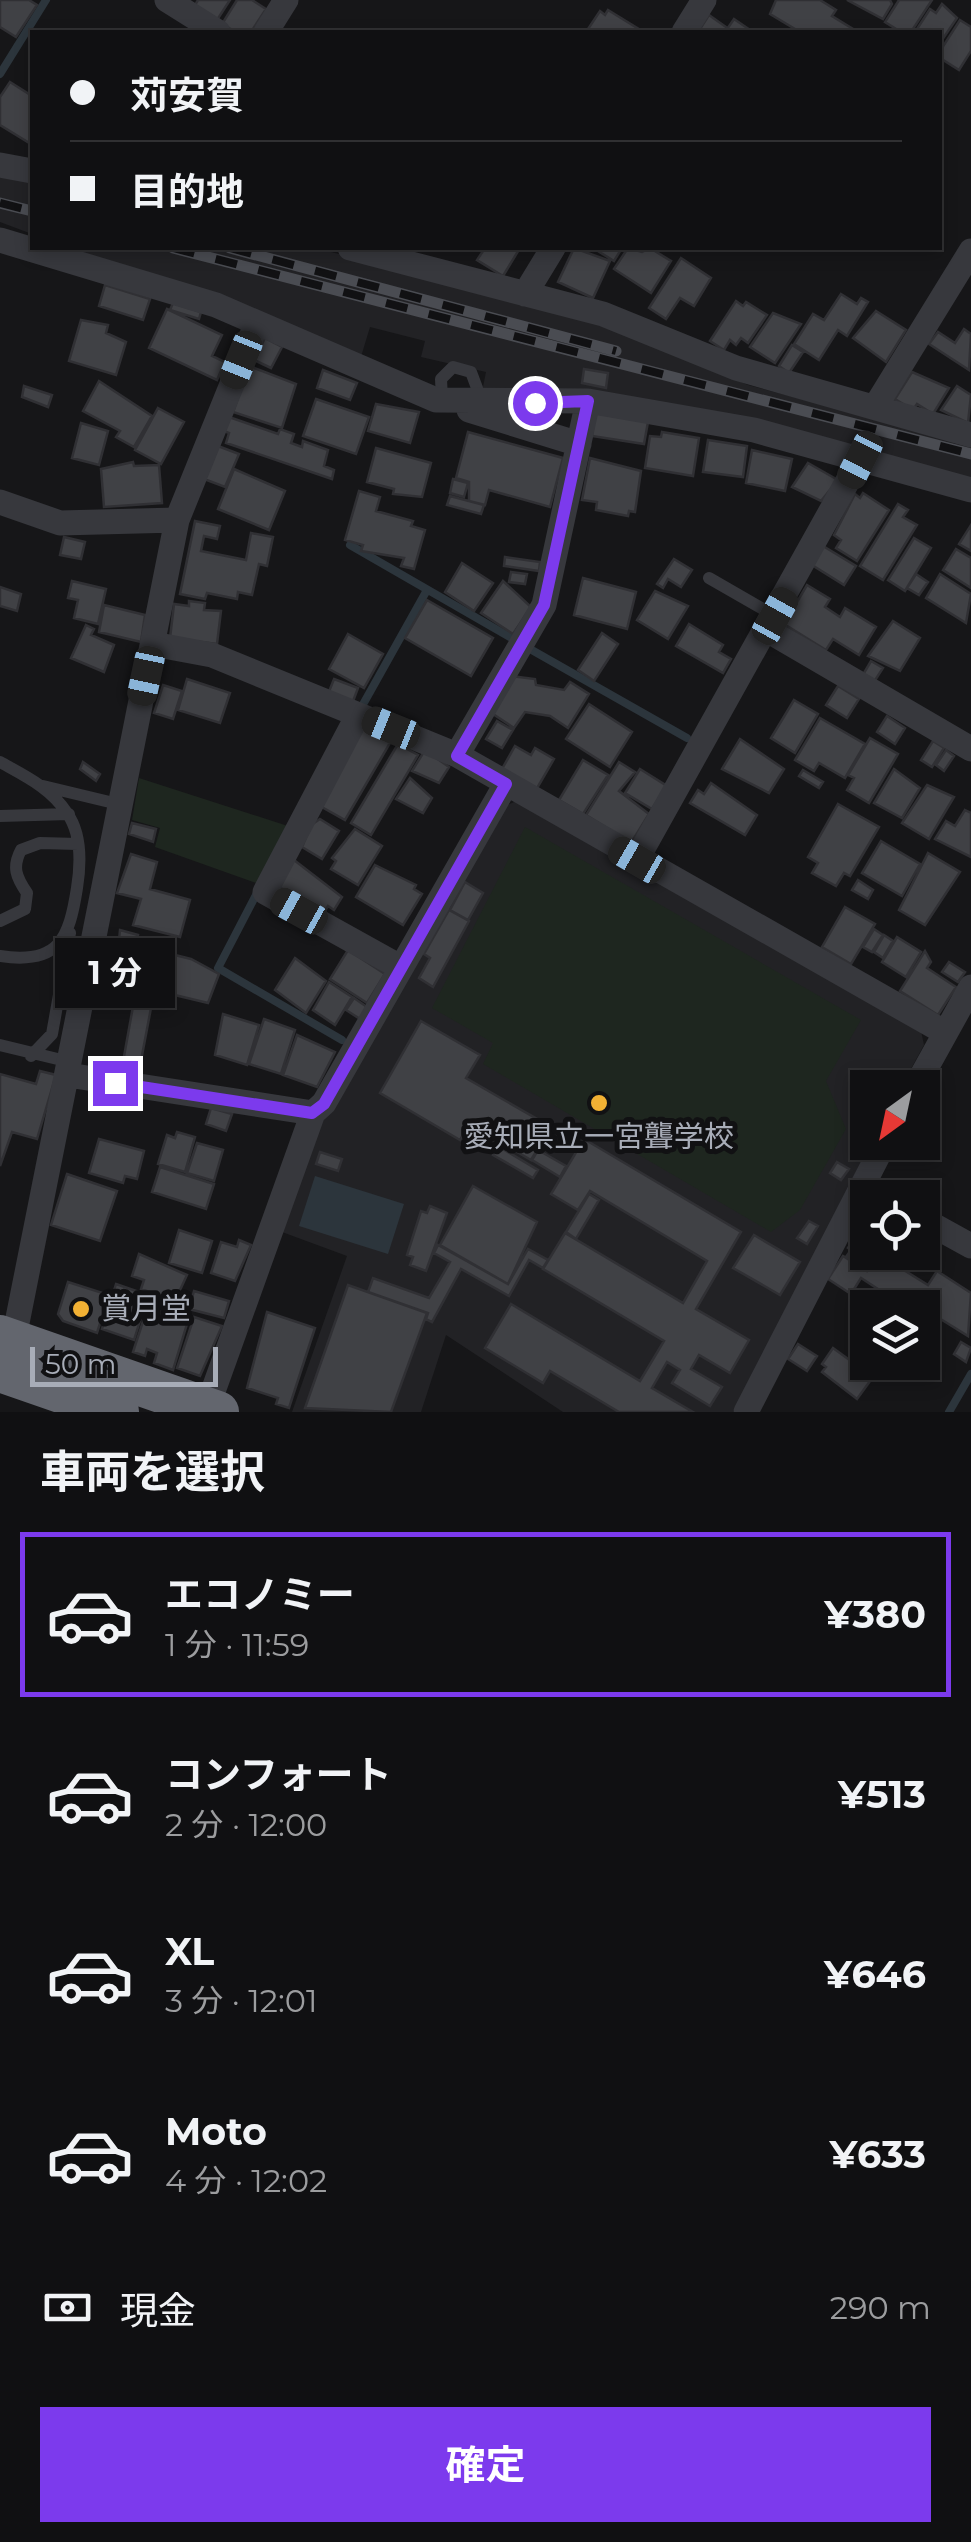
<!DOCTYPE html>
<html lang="ja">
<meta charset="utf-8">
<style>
body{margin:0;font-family:Montserrat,"Noto Sans JP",sans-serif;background:#1e1e20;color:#f1f3f6;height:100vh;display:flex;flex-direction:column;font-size:38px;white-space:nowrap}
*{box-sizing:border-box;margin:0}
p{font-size:32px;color:#9c9d9f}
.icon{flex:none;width:55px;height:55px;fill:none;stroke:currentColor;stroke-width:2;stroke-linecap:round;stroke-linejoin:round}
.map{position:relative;height:1412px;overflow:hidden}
.drawer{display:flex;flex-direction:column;background:#101012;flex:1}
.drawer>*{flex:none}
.top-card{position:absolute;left:30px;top:30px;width:912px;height:220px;border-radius:0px;box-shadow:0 5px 15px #0003,0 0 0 2px #303032;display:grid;align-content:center;height:220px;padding:0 40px;background:#101012}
.needle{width:65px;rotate:213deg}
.fabs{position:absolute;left:850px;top:1070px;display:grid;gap:20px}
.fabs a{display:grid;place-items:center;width:90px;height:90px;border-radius:0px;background:#101012;box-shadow:0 5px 15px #0003,0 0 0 2px #303032;font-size:50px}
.scale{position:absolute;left:30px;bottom:25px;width:188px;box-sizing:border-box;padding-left:10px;border:5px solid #a8adb8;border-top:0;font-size:28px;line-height:35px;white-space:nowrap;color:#a8adb8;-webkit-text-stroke:8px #111113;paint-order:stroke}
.end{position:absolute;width:45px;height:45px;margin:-22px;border:12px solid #7c3aed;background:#fff;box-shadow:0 0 0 5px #fff}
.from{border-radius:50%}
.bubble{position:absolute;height:70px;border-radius:0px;background:#101012;box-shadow:0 5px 15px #0003,0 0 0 2px #303032;font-size:32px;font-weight:700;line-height:70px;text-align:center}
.car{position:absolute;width:30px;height:60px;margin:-30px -15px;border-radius:12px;box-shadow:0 0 8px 2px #0007;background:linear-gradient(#222 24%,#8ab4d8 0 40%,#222 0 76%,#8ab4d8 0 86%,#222 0)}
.top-card b{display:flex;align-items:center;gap:35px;height:95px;font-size:38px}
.top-card b+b{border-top:2px solid #303032}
.top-card i{width:25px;height:25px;background:#f1f3f6}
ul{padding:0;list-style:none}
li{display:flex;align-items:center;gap:30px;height:165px;margin:0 20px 15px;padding:0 20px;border:5px solid transparent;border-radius:0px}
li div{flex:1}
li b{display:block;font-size:38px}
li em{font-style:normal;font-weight:700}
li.on{border-color:#7c3aed}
li>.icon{width:90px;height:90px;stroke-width:1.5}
h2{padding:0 40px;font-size:45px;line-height:120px}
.pay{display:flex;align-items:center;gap:25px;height:110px;padding:0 40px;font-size:38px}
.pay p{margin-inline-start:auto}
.action{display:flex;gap:20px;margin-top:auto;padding:20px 40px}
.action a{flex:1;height:115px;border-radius:0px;background:#7c3aed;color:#fff;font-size:40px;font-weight:700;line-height:115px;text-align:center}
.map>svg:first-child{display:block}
.built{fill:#222225}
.green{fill:#1e261f}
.water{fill:#2c353c}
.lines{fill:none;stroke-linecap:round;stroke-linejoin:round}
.stream{stroke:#2c353c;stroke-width:8}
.building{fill:#404145;stroke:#303034;stroke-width:2.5}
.lane{stroke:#37383d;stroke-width:12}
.street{stroke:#37383d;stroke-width:25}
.highway{stroke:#63666e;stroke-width:42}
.rail-casing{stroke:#4a4c52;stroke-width:11}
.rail{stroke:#111113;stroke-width:8;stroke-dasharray:22;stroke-linecap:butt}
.route{stroke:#7c3aed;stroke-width:12}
.poi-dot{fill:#f2b134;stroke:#111113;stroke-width:4}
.labels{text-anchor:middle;stroke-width:10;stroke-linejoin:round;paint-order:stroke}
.poi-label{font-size:30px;fill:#a8adb8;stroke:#111113}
</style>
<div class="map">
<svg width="971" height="1412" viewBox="0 0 971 1412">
<rect width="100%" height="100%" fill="#161618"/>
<!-- built -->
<path class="built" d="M0,175L32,180V234L0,222Z
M62,248H315L583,315L748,385L971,443V480L482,392L486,372L421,357L425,341L370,327L360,360Z
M521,799L920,1026L924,1045L901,1087L868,1088V1142L871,1143L733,1412H563L446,1335L421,1412H292L347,1256L282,1232L321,1118L498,809Z"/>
<!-- green -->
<path class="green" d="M139,778L291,827L259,884L155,847L160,828L132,820Z
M525,827L861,1020L826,1081L846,1129L800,1210L771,1232L483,1064L493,1043L432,1008Z"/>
<!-- water -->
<path class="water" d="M315,1176L404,1204L388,1254L299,1226Z"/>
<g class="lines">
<!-- stream -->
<path class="stream" d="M0,74L46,0
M350,545L515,640
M530,649L687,738
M361,708L427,590
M258,891L218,968L342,1040
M949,1412L971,1374"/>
</g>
<!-- building -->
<path class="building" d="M0,0H29L37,5L16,37L0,27Z
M198,0H230L217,20L195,5Z
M237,0H252L266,9L251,32H236L222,24Z
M776,0H820L836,10L832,16L858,32H800L770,14Z
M847,0H890L892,4L883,19Z
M899,0H932L911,32H901L885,22Z
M942,4L957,18L940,43V32H915L930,9L936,13Z
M608,10L642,31V32H586L600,11L605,15Z
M709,15L726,27L723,32H698Z
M734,19L753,32H725Z
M960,20L971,27V51L959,70L940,58V51Z
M10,82L32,96L31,144L0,125V97Z
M485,248H520L503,276L477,260Z
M574,248L610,261L593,298L558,282Z
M593,248H622L614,261Z
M628,248L642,252L650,248L671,261L651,293L614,269Z
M681,258L711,278L694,306L680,298L666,319L649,308Z
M105,285L150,299L143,320L99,306Z
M841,294L857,304L861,298L868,302L847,336L838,330L819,360L794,344L813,314L824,320Z
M736,301L743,306L746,302L767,315L748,343L741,338L736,345L730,340L724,350L710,341Z
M173,303L201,312L199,319L170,310Z
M167,309L222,335L212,356L225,362L217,380L149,348Z
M876,311L906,330L886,362L853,338Z
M773,313L801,324L775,363L750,347Z
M81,320L108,325L106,333L126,342L116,375L69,361Z
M964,329L971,334L969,370L929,344L938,332L955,343Z
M265,338L282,347L271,368L254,360Z
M792,345L803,352L789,373L779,366Z
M249,366L296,384L282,428L233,412Z
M584,369L608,373L606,388L582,383Z
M323,370L357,383L350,400L317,388Z
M912,372L949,388L933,414L917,404L913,410L895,399Z
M99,381L152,416L134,447L116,437L120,431L83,411Z
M24,386L52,395L48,407L22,397Z
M957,386L971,395L968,423L941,410Z
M316,399L369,417L356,454L303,436Z
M376,404L419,412L410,443L368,431Z
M158,408L184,422L161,464L135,450Z
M595,413L648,422L644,444L592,436Z
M229,417L278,434L280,429L294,434L291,443L302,447L303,441L328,450L324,466L334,470L332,479L226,443L229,433L224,431Z
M81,423L108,431L99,465L72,458Z
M468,432L563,458L550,507L489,490L485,505L469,501V482L456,478Z
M662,432L699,438L693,476L645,468L650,436L661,437Z
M708,440L747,446L743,477L703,472Z
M218,446L239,454L225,487L204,479Z
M376,448L431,463L422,497L393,494L394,489L367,482Z
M752,450L792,459L785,491L746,483Z
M590,458L641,471L635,512L629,511L628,516L596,510L597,502L582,500Z
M133,462L134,466L159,465L162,503L104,507L101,469Z
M808,463L838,480L821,501L792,487Z
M234,469L285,491L269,530L218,509Z
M453,479L468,483L464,497L450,493Z
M359,491L380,497L376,511L413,521L411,526L425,530L414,569L401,566L404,558L361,551L363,545L345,540Z
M863,493L889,510L857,561L836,548L841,540L834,535L855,494L860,498Z
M450,496L484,505L481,514L447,505Z
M898,504L908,510L903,517L917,525L883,580L860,566Z
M195,521L220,526L217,539L204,536L201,551L246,560L251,533L273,537L267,566L259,564L252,595L238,592L237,599L207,593L205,599L180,594Z
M971,525V551L959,544Z
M64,537L85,542L81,559L60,555Z
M914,538L931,548L905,591L888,580Z
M823,546L856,566L844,585L812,565Z
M956,549L971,558V588L943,570Z
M505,557L540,562L539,571L504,566Z
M674,559L692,570L681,587L668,579L663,588L657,584Z
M462,563L493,583L474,611L445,592Z
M511,572L527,574L525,584L509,582Z
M916,574L928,582L919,595L907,588Z
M940,574L971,594L966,623L926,598Z
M583,578L636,592L627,629L574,615Z
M72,581L106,589L98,624L74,618L78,600L68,598Z
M503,581L531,607L513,634L481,613Z
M807,585L830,599L825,607L840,617L845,608L876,627L859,655L833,639L826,650L784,624Z
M0,587L21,594L17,611L0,606Z
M655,591L688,606L668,639L637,620Z
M427,600L493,638L471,676L405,638Z
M189,601L205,603L204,610L221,611L217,644L170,638L174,604L189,606Z
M104,605L145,615L141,642L99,632Z
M893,621L920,638L900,671L868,656Z
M689,624L723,645L719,652L731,659L723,673L676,646Z
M86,625L94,629L91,635L114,645L104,672L71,658Z
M602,633L618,644L594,681L578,670Z
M348,634L383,654L364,688L329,669Z
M871,661L883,668L872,685L861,678Z
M511,676L535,679L536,685L564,690L570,682L589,694L568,728L550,716L525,712L514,728L493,714Z
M187,679L230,693L220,723L178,710Z
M334,679L358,688L352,704L328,694Z
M163,685L182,691L173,719L154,713Z
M838,686L859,699L847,718L826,705Z
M794,700L818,714L795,753L771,738Z
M589,704L632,732L610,767L566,739Z
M887,716L905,728L895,744L877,732Z
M820,718L865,744L845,778L819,763L814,771L795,760Z
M497,721L513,730L502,748L486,739Z
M363,726L390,743L345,820L320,806Z
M870,738L898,754L869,803L847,790L854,778L848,775Z
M740,739L784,769L769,793L722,769Z
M933,741L944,748L932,767L921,760Z
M398,744L418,755L371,835L351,823Z
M515,746L531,755L535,748L554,759L536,790L502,769Z
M425,750L449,767L439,783L412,771Z
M946,750L954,756L944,771L936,765Z
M583,760L608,775L583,814L559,800Z
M83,762L100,774L96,781L80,769Z
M619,762L635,772L619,791L649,814L631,843L586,815Z
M640,769L667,786L652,809L625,793Z
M894,769L920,788L902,818L874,803Z
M803,770L823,782L819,788L799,776Z
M410,778L432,798L423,813L396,799Z
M711,783L757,815L745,835L690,803L698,790L704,794Z
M927,785L954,797L929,839L902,823Z
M838,804L879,827L850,876L844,873L836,886L812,873L818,863L808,857Z
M965,810L971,813V857L935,839L946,821L955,826Z
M320,819L339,831L322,859L302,847L311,825Z
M132,823L156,829L153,842L129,834Z
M355,829L382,846L358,885L331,869L336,861L332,858Z
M881,841L920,864L902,896L862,873Z
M928,853L960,872L925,925L899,910Z
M131,854L157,862L150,889L190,900L180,937L133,925L141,899L117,893Z
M294,860L342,897L334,910L328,906L323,914L278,887Z
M375,865L416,885L414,889L422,894L403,925L356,897Z
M858,880L873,890L868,899L852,890Z
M465,882L483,893L468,920L450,910Z
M845,907L875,924L851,964L822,947Z
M449,910L469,921L433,987L419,978L430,958L424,954Z
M874,929L883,935L872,952L863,947Z
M120,930L138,935L136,945L119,940Z
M884,935L893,941L883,958L874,952Z
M897,937L921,952L906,977L882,962Z
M139,946L191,959L219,974L208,1003L158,991L160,982L126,974L130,955L136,956Z
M348,950L385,974L367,1003L330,979Z
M925,951L931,962L927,968L956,987L938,1015L900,991Z
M295,958L326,981L306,1013L275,990Z
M949,962L965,972L958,982L942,972Z
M329,982L352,997L335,1025L313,1010Z
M137,984L155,987L140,1066L123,1062Z
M354,998L367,1007L360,1019L346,1010Z
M223,1014L259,1025L247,1065L215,1055Z
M264,1019L295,1030L281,1074L249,1064Z
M421,1021L480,1055L466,1078L551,1127L531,1160L469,1124L460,1140L380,1093Z
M297,1035L335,1052L317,1087L283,1075Z
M40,1071L56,1075L37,1139L12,1132L0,1166V1074L36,1084Z
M211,1108L232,1114L226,1131L206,1124Z
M177,1132L195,1137L185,1172L158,1164L167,1135L175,1138Z
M99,1139L144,1151L137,1179L125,1176L123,1183L89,1173Z
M584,1139L741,1232L696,1309L749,1340L730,1373L699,1355L691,1369L722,1387L710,1406L672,1383L680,1370L667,1362L652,1388L693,1412H619L550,1371L543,1383L485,1348L511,1304L640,1381L664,1341L543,1269L565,1233L683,1303L707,1261L590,1191L578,1210L551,1194Z
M197,1143L223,1150L214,1181L187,1173Z
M498,1146L538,1170L533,1178L493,1155Z
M538,1150L566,1166L560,1177L532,1160Z
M320,1152L342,1159L338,1171L316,1164Z
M837,1162L849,1169L841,1180L830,1173Z
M160,1167L214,1184L206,1209L152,1192Z
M67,1174L117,1191L100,1241L51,1225Z
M473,1186L537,1222L508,1284L440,1245Z
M589,1194L599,1200L576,1239L566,1232Z
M430,1206L447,1213L426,1271L410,1265L413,1257L407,1255L421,1211L427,1213Z
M866,1220L868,1252H875L869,1262L848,1248Z
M809,1221L818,1226L807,1244L797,1238Z
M179,1230L212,1241L202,1273L169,1263Z
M754,1235L800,1262L780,1295L733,1268Z
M239,1240L251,1245L235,1281L211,1273L221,1242L237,1247Z
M438,1245L508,1284L528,1249L548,1260L543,1268L529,1260L509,1296L461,1269L432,1322L426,1319L428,1313L368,1292L373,1278L429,1298L450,1262L434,1253Z
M851,1250L871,1264L867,1270L846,1257Z
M139,1254L187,1275L175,1301L141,1289L144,1280L132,1276Z
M878,1254L928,1285L937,1271L971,1293L968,1336L918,1305L907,1308L861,1278L851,1294L828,1279L843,1256L867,1271Z
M68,1282L109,1295L97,1333L63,1321L58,1314Z
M116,1284L148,1295L134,1340L102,1329Z
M348,1285L427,1313L391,1412L305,1408Z
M194,1291L229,1301L224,1318L189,1309Z
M148,1306L187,1324L173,1370L154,1363L157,1353L147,1349L145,1356L133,1352Z
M267,1312L315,1328L289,1408L276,1404L278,1398L247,1388Z
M194,1317L222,1326L200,1376L177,1368Z
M961,1342L971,1348L966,1362L954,1354Z
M798,1344L817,1356L807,1371L788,1359Z
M833,1348L873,1377L857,1399L822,1372L826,1367L822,1364Z"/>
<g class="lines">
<!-- lane -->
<path class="lane" d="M442,400L441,379L453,367L471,372L477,388L474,401
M709,578L775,616
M0,762C25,776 51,788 67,813C82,834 81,863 77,888C69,939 59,965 0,956
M43,786L118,804
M0,816L69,814
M0,921L25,909L27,893C16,877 12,867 21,850L40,843L78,844
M0,1045L70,1062
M31,1056L52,1034L70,933"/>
<!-- street -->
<path class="street" d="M167,0L218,32
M266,32L286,0
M684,32L704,0
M0,165L32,171
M0,240L216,305L436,400L588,401L754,430L971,490
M350,248L603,314L736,368L971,435
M525,294L553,248
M875,407L971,251
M469,410L579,444
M0,502L60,523L177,520
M767,630L971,749
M153,644L212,655L457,755L944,1032
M358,715L265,892L400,967
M457,755L544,605L588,401
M637,859L860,459
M68,1075L313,1113
M915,1088L971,987
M922,1219L971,1246
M11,1353L177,520L256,325
M207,1408L313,1113L324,1103L506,784
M746,1412L885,1142"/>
<!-- highway -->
<path class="highway" d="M0,1336L218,1412
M0,1371L118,1412"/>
<!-- rail casing -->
<g class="rail-casing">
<path id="rail" d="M0,203L32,211
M173,248L971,454
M230,248L616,351"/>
</g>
<!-- rail -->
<use href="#rail" class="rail"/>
</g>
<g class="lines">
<!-- route -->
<path class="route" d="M115,1083L312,1113L324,1104L506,784L457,756L544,605L588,401L535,403"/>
</g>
<!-- markers -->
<g class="poi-dot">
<circle cx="599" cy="1103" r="10"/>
<circle cx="81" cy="1309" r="10"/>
</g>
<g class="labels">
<!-- poi labels -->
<g class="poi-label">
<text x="599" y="1147">愛知県立一宮聾学校</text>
<text x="101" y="1319" text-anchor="start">賞月堂</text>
</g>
</g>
</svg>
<div class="fabs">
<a><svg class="needle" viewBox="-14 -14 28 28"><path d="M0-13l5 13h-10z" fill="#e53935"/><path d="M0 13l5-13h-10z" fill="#9c9d9f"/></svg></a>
<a><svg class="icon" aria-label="locate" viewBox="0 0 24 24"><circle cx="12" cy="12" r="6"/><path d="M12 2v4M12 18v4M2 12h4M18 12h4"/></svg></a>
<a><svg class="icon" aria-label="layers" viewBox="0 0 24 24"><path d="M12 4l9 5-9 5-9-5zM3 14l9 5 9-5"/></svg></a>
</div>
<div class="scale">50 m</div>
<i class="end from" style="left:535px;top:403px"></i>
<i class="end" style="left:115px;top:1083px"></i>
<div class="bubble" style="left:55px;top:938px;width:120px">1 分</div>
<i class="car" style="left:241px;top:360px;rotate:202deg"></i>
<i class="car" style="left:860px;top:460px;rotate:207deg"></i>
<i class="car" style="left:775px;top:616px;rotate:29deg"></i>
<i class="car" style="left:146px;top:676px;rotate:192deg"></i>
<i class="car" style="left:391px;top:728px;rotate:292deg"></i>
<i class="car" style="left:637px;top:860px;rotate:300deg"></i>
<i class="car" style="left:299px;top:911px;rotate:299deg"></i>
<div class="top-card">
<b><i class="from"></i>苅安賀</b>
<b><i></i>目的地</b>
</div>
</div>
<section class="drawer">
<h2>車両を選択</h2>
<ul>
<li class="on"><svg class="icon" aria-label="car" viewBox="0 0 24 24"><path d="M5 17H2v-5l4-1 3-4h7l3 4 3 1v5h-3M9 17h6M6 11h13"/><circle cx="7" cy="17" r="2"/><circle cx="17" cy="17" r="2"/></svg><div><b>エコノミー</b><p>1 分 · 11:59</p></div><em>¥380</em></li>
<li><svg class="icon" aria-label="car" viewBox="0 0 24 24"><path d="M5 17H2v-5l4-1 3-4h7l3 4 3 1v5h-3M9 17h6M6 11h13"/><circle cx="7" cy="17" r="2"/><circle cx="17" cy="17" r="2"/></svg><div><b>コンフォート</b><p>2 分 · 12:00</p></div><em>¥513</em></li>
<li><svg class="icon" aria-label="car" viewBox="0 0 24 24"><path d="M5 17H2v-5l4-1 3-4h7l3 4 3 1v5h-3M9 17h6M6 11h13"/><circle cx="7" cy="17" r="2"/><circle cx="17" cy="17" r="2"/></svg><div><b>XL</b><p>3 分 · 12:01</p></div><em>¥646</em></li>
<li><svg class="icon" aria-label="car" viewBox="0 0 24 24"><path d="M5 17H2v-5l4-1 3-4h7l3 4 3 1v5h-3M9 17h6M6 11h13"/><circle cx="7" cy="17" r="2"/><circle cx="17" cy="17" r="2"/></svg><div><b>Moto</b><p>4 分 · 12:02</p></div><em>¥633</em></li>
</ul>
<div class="pay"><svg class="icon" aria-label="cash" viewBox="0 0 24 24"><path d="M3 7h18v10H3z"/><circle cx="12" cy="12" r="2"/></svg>現金<p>290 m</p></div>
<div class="action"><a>確定</a></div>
</section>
